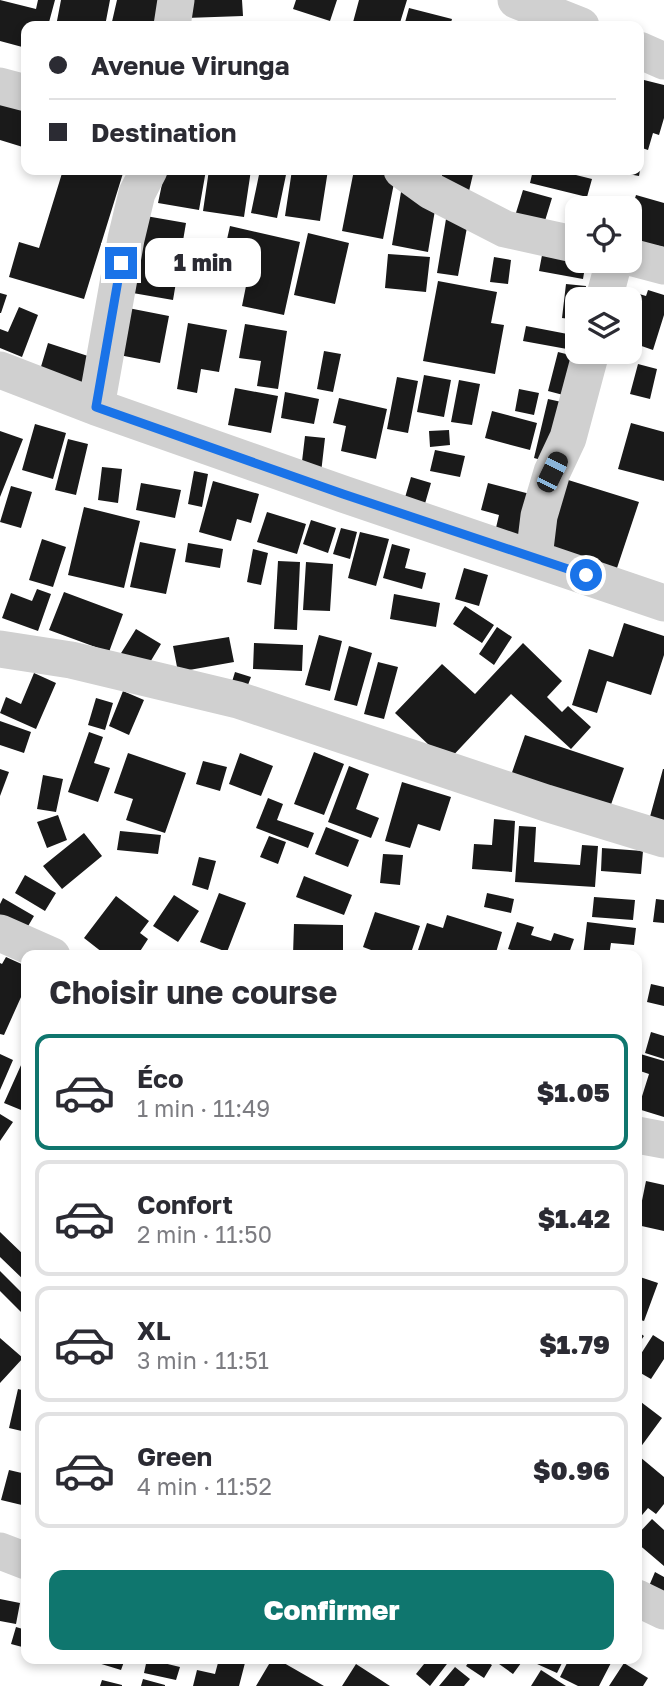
<!DOCTYPE html>
<html lang="fr">
<meta charset="utf-8">
<style>
body{margin:0;font-family:"Golos Text",sans-serif;background:#f7f7f7;color:#2b2b33;height:100vh;display:flex;flex-direction:column;font-size:26px;white-space:nowrap}
*{box-sizing:border-box;margin:0}
p{font-size:23px;color:#7c7c81}
.icon{flex:none;width:38px;height:38px;fill:none;stroke:currentColor;stroke-width:2;stroke-linecap:round;stroke-linejoin:round}
.map{position:relative;flex:1;overflow:hidden}
.side{position:absolute;left:21px;top:950px;width:621px;height:714px;display:flex;flex-direction:column;background:#fff;border-radius:14px;box-shadow:0 4px 10px #0003}
.side>*{flex:none}
.hud{position:absolute;left:21px;top:21px;width:623px;height:154px;border-radius:14px;box-shadow:0 4px 10px #0003;display:grid;align-content:center;height:154px;padding:0 28px;background:#fff}
.controls{position:absolute;left:565px;top:196px;display:grid;gap:14px}
.controls a{display:grid;place-items:center;width:77px;height:77px;border-radius:14px;background:#fff;box-shadow:0 4px 10px #0003;font-size:35px}
.end{position:absolute;width:32px;height:32px;margin:-16px;border:9px solid #1a73e8;background:#fff;box-shadow:0 0 0 4px #fff}
.from{border-radius:50%}
.bubble{position:absolute;height:49px;border-radius:14px;background:#fff;box-shadow:0 4px 10px #0003;font-size:23px;font-weight:800;line-height:49px;text-align:center}
.car{position:absolute;width:21px;height:42px;margin:-21px -10px;border-radius:9px;box-shadow:0 0 5px 2px #0007;background:linear-gradient(#222 24%,#8ab4d8 0 40%,#222 0 76%,#8ab4d8 0 86%,#222 0)}
.hud b{display:flex;align-items:center;gap:24px;height:66px;font-size:26px}
.hud b+b{border-top:2px solid #e1e1e2}
.hud i{width:18px;height:18px;background:#2b2b33}
ul{padding:0;list-style:none}
li{display:flex;align-items:center;gap:21px;height:116px;margin:0 14px 10px;padding:0 14px;border:4px solid #e1e1e2;border-radius:14px}
li div{flex:1}
li b{display:block;font-size:26px}
li em{font-style:normal;font-weight:800}
li.on{border-color:#0f766e}
li>.icon{width:63px;height:63px;stroke-width:1.5}
h2{padding:0 28px;font-size:32px;line-height:84px}
.primary-button{display:flex;gap:14px;margin-top:auto;padding:14px 28px}
.primary-button a{flex:1;height:80px;border-radius:14px;background:#0f766e;color:#fff;font-size:28px;font-weight:800;line-height:80px;text-align:center}
.map>svg:first-child{display:block}
.building{fill:#1a1a1a}
.lines{fill:none;stroke-linecap:round;stroke-linejoin:round}
.minor{stroke:#d0d0d0;stroke-width:37}
.route{stroke:#1a73e8;stroke-width:9}
</style>
<div class="map">
<svg width="664" height="1686" viewBox="0 0 664 1686">
<rect width="100%" height="100%" fill="#fff"/>
<!-- building -->
<path class="building" d="M0,0L36,9L38,0H55L48,26H26V48L0,41Z
M61,0H110L105,26H56Z
M117,0H168L161,26H111Z
M185,0H242L243,16L186,18Z
M296,0H337L330,21L293,9Z
M359,0H407L399,26H352Z
M409,8L452,19L450,26H404Z
M644,80L664,85V118L659,135L653,133L648,150L639,147V98Z
M0,93L26,101V148L0,140Z
M63,170H124L84,299L9,277L19,242L39,248Z
M165,170H206L199,210L158,203Z
M209,170H251L244,217L203,211Z
M260,170H287L277,218L251,213Z
M292,170H328L320,221L285,216Z
M354,170H378L396,173L383,239L342,231Z
M443,170H474L469,191L440,184Z
M487,170H522V175L487,172Z
M533,170H556L592,179L587,197L530,183Z
M606,170H640L639,176Z
M523,190L552,198L544,224L515,216Z
M401,192L437,198L428,252L392,245Z
M636,195L664,203V247L630,240V215Z
M571,203L586,207L578,208V236L563,232Z
M140,215L186,223L173,300L127,292Z
M446,219L468,222L458,276L437,273Z
M230,226L300,242L284,315L242,306L247,281L219,275Z
M308,233L349,243L335,304L294,295Z
M543,250L578,261H586L583,279L539,271Z
M388,254L430,257L426,292L385,288Z
M494,257L511,260L508,284L490,282Z
M438,281L497,292L491,323L504,325L495,374L423,361Z
M566,284L586,286L585,299H578V320L562,318Z
M619,288L646,296L648,290L664,295V315L653,350L630,342V299H616Z
M0,293L7,295L1,313H0Z
M19,307L38,315L22,357L0,348V329L8,332Z
M123,307L169,316L160,363L114,354Z
M188,323L227,330L219,372L201,369L197,393L177,389Z
M245,324L287,331L278,389L257,386L261,361L239,358Z
M526,326L578,336V351L523,341Z
M48,343L91,357L83,383L40,370Z
M324,351L341,354L333,392L317,389Z
M558,352L578,357L567,396L548,391Z
M638,364L657,369L650,399L630,394Z
M424,375L451,380L444,417L417,412Z
M397,377L418,381L408,433L387,429Z
M459,380L480,384L472,425L451,422Z
M235,388L278,396L271,433L228,425Z
M519,389L539,393L534,415L515,411Z
M285,392L319,399L314,424L281,418Z
M339,398L387,409L376,459L341,451L346,426L333,423Z
M548,399L566,403L552,463L534,458Z
M492,411L537,423L530,450L485,438Z
M631,423L664,432V481L618,469Z
M35,424L66,433L53,479L22,470Z
M449,430L450,445L430,447L429,431Z
M0,431L23,439L0,497Z
M305,436L325,438L321,473L301,470Z
M68,439L88,444L76,495L55,490Z
M435,450L465,456L460,477L430,471Z
M102,467L122,469L118,503L98,500Z
M194,471L208,474L202,507L188,504Z
M411,477L431,483L424,507L404,501Z
M565,479L639,502L616,571L544,548Z
M213,481L259,494L251,523L237,519L231,541L199,532Z
M141,483L181,490L175,518L136,510Z
M488,483L530,494L518,539L495,532L499,515L481,510Z
M11,486L32,492L21,528L0,522Z
M84,507L140,521L124,588L68,575Z
M267,512L306,524L297,554L257,542Z
M311,520L336,528L328,553L303,544Z
M341,528L357,532L350,559L333,554Z
M360,532L389,539L376,586L348,578Z
M42,539L66,547L53,587L29,580Z
M140,542L176,549L166,594L130,587Z
M188,543L223,549L220,568L185,562Z
M392,544L410,549L405,568L426,573L422,589L383,578Z
M253,549L268,553L261,585L247,582Z
M278,561L300,562L297,630L274,629Z
M306,562L333,564L330,611L303,610Z
M464,568L488,575L479,606L455,599Z
M37,589L51,594L38,631L2,618L11,593L32,601Z
M64,592L123,614L109,652L49,630Z
M394,594L440,603L436,627L390,619Z
M465,606L494,625L482,643L453,624Z
M624,623L664,636V655L651,695L607,681L597,713L572,705L589,649L613,657Z
M497,627L512,637L494,665L479,654Z
M136,629L161,644L143,674L118,658Z
M319,635L342,641L330,691L305,685Z
M229,637L234,662L178,672L173,646Z
M254,643L303,645L302,671L253,669Z
M523,643L562,681L547,697L562,712L568,706L591,727L571,749L511,694L447,762L395,713L442,664L475,694Z
M349,646L372,653L357,706L334,700Z
M378,662L398,667L384,719L364,714Z
M235,672L251,677L246,690L231,685Z
M34,673L56,683L36,729L0,713L6,697L21,704Z
M123,691L144,700L129,735L109,726Z
M96,698L113,703L105,730L88,725Z
M0,721L31,732L24,753L0,745Z
M89,732L103,737L94,763L110,768L98,802L68,792Z
M525,735L624,768L608,813L509,781Z
M314,752L344,764L324,815L294,804Z
M128,753L186,773L165,833L126,820L133,799L114,793Z
M240,753L273,766L261,796L229,784Z
M203,761L227,767L220,791L196,784Z
M349,766L369,774L356,809L379,818L371,838L328,822Z
M0,769L9,772L0,796Z
M663,769H664V829L648,824Z
M43,775L63,779L56,812L37,809Z
M402,782L451,797L440,831L418,824L410,848L385,841Z
M268,798L283,804L277,820L314,833L308,848L256,828Z
M58,815L67,840L47,848L37,822Z
M494,819L515,821L512,872L472,869L474,844L492,845Z
M519,826L536,827L534,862L580,865L582,845L598,846L595,887L515,882Z
M326,827L359,840L348,867L315,854Z
M120,831L161,835L158,854L117,850Z
M84,833L102,856L62,889L43,866Z
M269,836L286,842L278,864L260,857Z
M602,848L643,851L641,874L601,871Z
M383,854L403,855L400,885L380,883Z
M199,857L216,861L208,890L192,885Z
M25,875L56,893L45,911L15,893Z
M304,876L352,895L344,915L296,897Z
M219,893L246,903L227,952L200,942Z
M487,893L514,899L511,913L484,907Z
M174,895L199,911L178,942L153,926Z
M116,896L149,921L140,933L148,939L137,956H107L84,938Z
M594,897L635,900L633,920L592,917Z
M3,898L34,916L24,933L0,919V904Z
M656,899L664,900V923L653,922Z
M375,912L420,926L410,956H369L371,950L363,947Z
M447,915L502,932L495,956H416L427,923L443,928Z
M517,922L534,927L531,935L551,941L554,933L574,939L568,956H530L508,949Z
M587,922L636,928L634,945L611,943L609,956H583Z
M294,924L343,925V956L293,955Z
M233,951L263,954V956H233Z
M6,957L26,966V986L4,1035L0,1034V963L2,964Z
M651,984L664,987V1006L647,1002Z
M651,1032L664,1036V1059L645,1053Z
M637,1053L664,1061V1117L638,1109L649,1074L637,1070Z
M0,1054L13,1060L0,1090Z
M26,1054V1112L4,1103Z
M0,1114L13,1122L0,1141Z
M646,1181L664,1185V1231L637,1225Z
M0,1232L26,1257V1282L0,1257Z
M0,1271L26,1297V1310L23,1314L0,1291Z
M637,1276L658,1283L644,1321L637,1319Z
M637,1331L644,1336L637,1346Z
M653,1335L664,1342V1359L651,1379L637,1371V1360Z
M0,1338L23,1358L0,1383Z
M18,1389L26,1391V1432L9,1428Z
M637,1399L662,1418L637,1452Z
M640,1457L664,1477V1504L656,1514L648,1508L637,1521V1460Z
M9,1470L26,1474V1506L1,1500Z
M652,1519L664,1530V1566L637,1543V1535Z
M655,1572L664,1577V1601L646,1593Z
M0,1599L20,1603L16,1624L0,1621Z
M16,1627L26,1630V1648L11,1644Z
M85,1659H125L121,1670Z
M147,1659L180,1667L176,1680L144,1673Z
M219,1659H246L239,1686H193L197,1670L215,1674Z
M272,1659H277L324,1686H256Z
M428,1659L450,1660L430,1686L416,1674Z
M471,1659H482L492,1665L484,1678L466,1666Z
M492,1659H524L513,1674Z
M526,1659H564L557,1673Z
M569,1659H613L599,1686H578L560,1677Z
M624,1663L648,1678L643,1686H609Z
M356,1664L390,1686H342Z
M455,1667L470,1679L464,1686H439Z
M541,1670L566,1686H531Z
M143,1679L165,1685V1686H141Z
M102,1680L122,1685V1686H100Z"/>
<g class="lines">
<!-- minor -->
<path class="minor" d="M516,0L581,26
M172,26L176,0
M639,50L664,61
M0,86L26,93
M402,170L431,191L505,229L578,245
M630,257L664,266
M604,299L614,261
M0,370L96,407L343,494L664,603
M96,407L126,239L137,193L149,170
M534,557L539,516L552,472L568,438L591,352
M0,649L71,660L238,700L546,803L664,839
M0,933L52,956
M637,1135L664,1140
M0,1551L26,1561
M637,1598L664,1611"/>
</g>
<g class="lines">
<!-- route -->
<path class="route" d="M121,263L96,407L343,494L586,575"/>
</g>
</svg>
<div class="controls">
<a><svg class="icon" aria-label="locate" viewBox="0 0 24 24"><circle cx="12" cy="12" r="6"/><path d="M12 2v4M12 18v4M2 12h4M18 12h4"/></svg></a>
<a><svg class="icon" aria-label="layers" viewBox="0 0 24 24"><path d="M12 4l9 5-9 5-9-5zM3 14l9 5 9-5"/></svg></a>
</div>
<i class="end from" style="left:586px;top:575px"></i>
<i class="end" style="left:121px;top:263px"></i>
<div class="bubble" style="left:145px;top:238px;width:116px">1 min</div>
<i class="car" style="left:552px;top:472px;rotate:26deg"></i>
<div class="hud">
<b><i class="from"></i>Avenue Virunga</b>
<b><i></i>Destination</b>
</div>
<section class="side">
<h2>Choisir une course</h2>
<ul>
<li class="on"><svg class="icon" aria-label="car" viewBox="0 0 24 24"><path d="M5 17H2v-5l4-1 3-4h7l3 4 3 1v5h-3M9 17h6M6 11h13"/><circle cx="7" cy="17" r="2"/><circle cx="17" cy="17" r="2"/></svg><div><b>Éco</b><p>1 min · 11:49</p></div><em>$1.05</em></li>
<li><svg class="icon" aria-label="car" viewBox="0 0 24 24"><path d="M5 17H2v-5l4-1 3-4h7l3 4 3 1v5h-3M9 17h6M6 11h13"/><circle cx="7" cy="17" r="2"/><circle cx="17" cy="17" r="2"/></svg><div><b>Confort</b><p>2 min · 11:50</p></div><em>$1.42</em></li>
<li><svg class="icon" aria-label="car" viewBox="0 0 24 24"><path d="M5 17H2v-5l4-1 3-4h7l3 4 3 1v5h-3M9 17h6M6 11h13"/><circle cx="7" cy="17" r="2"/><circle cx="17" cy="17" r="2"/></svg><div><b>XL</b><p>3 min · 11:51</p></div><em>$1.79</em></li>
<li><svg class="icon" aria-label="car" viewBox="0 0 24 24"><path d="M5 17H2v-5l4-1 3-4h7l3 4 3 1v5h-3M9 17h6M6 11h13"/><circle cx="7" cy="17" r="2"/><circle cx="17" cy="17" r="2"/></svg><div><b>Green</b><p>4 min · 11:52</p></div><em>$0.96</em></li>
</ul>
<div class="primary-button"><a>Confirmer</a></div>
</section>
</div>
